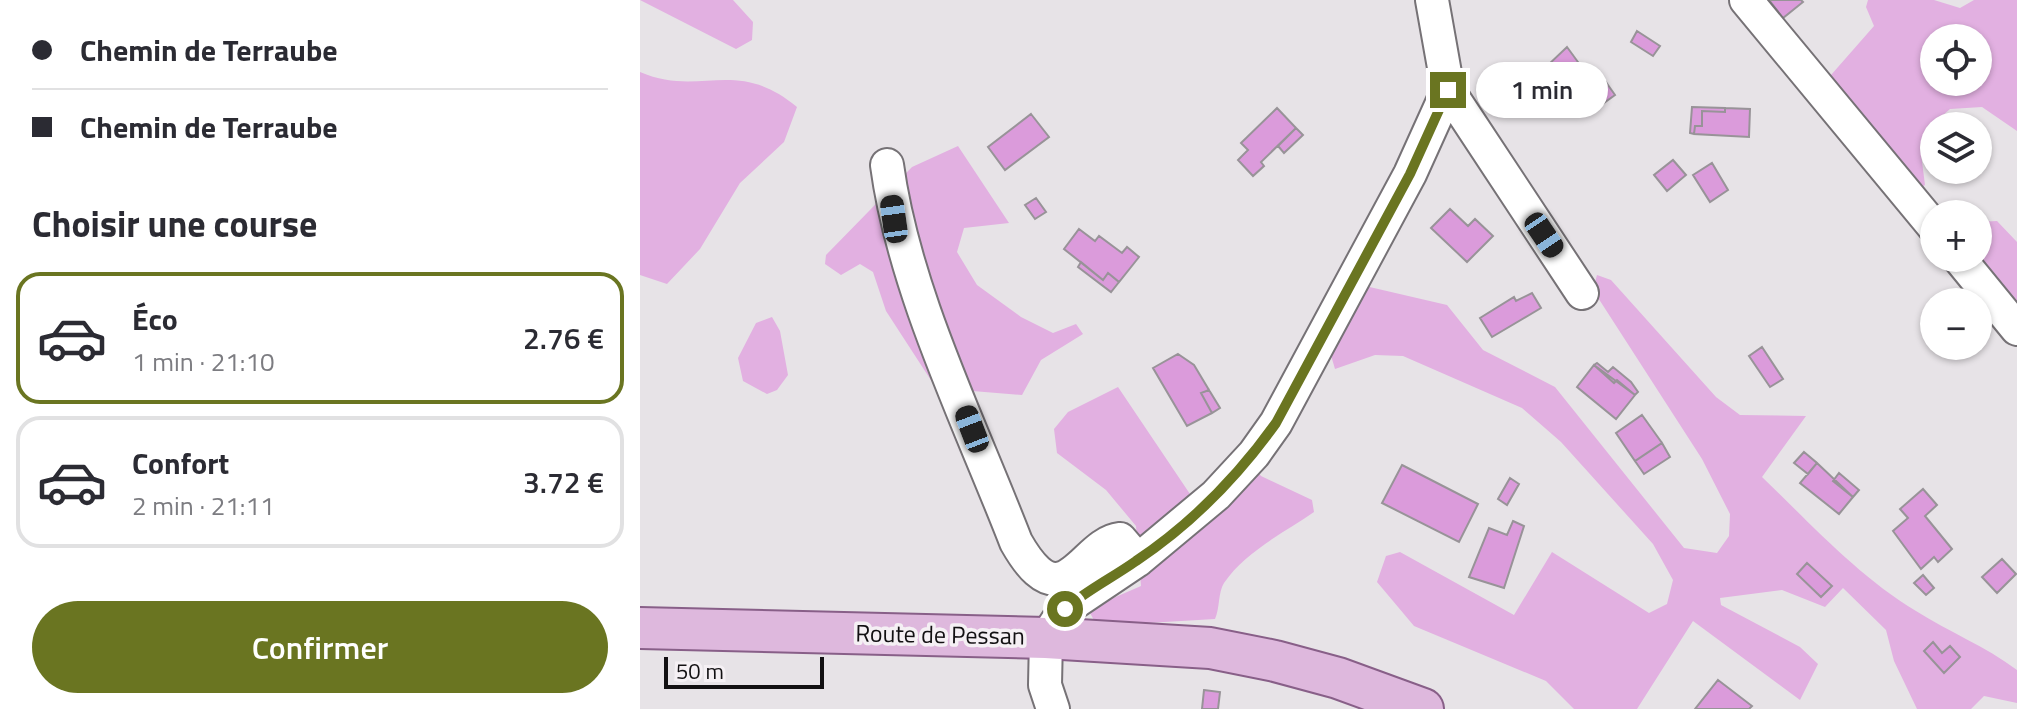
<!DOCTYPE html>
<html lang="fr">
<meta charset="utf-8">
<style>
body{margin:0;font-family:"Titillium Web",sans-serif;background:#f7f7f7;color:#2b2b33;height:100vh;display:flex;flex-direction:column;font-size:30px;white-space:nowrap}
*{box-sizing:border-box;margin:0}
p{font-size:26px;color:#7c7c81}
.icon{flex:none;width:44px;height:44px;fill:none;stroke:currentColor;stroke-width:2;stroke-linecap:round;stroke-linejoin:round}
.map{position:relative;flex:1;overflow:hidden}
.panel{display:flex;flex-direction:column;background:#fff;width:640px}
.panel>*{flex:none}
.guide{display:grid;align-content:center;height:176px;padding:0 32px;background:#fff}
.tools{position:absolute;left:1280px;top:24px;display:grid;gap:16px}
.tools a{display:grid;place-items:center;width:72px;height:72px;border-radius:50%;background:#fff;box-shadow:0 2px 6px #0004;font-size:40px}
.scale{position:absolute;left:24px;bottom:20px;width:160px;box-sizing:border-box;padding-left:8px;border:4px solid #121012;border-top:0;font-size:22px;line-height:28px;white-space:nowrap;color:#121012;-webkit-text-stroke:6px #f5f0f4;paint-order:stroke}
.end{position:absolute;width:36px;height:36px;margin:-18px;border:10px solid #6a7521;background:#fff;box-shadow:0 0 0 4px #fff}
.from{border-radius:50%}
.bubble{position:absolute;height:56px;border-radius:28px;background:#fff;box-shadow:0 2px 6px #0004;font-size:26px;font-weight:600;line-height:56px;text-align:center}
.car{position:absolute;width:24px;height:48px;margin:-24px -12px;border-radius:10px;box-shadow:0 0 6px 2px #0007;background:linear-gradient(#222 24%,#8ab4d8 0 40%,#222 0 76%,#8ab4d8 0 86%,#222 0)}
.guide b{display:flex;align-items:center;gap:28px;height:76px;font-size:30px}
.guide b+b{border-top:2px solid #e1e1e2}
.guide i{width:20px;height:20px;background:#2b2b33}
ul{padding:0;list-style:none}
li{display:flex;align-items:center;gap:24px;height:132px;margin:0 16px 12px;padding:0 16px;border:4px solid #e1e1e2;border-radius:24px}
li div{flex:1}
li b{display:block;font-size:30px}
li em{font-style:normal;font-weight:600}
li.current{border-color:#6a7521}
li>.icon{width:72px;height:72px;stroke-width:1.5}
h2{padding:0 32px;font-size:36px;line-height:96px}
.action{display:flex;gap:16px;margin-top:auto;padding:16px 32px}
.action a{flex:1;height:92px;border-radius:48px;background:#6a7521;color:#fff;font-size:32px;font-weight:600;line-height:92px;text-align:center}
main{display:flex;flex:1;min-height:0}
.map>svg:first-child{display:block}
.green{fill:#e2b0e1;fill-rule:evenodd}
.building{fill:#db9bdb;stroke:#989398;stroke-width:2}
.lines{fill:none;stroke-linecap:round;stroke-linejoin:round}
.minor-casing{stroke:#767276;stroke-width:36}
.major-casing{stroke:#885f88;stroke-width:44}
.minor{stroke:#fff;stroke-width:32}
.major{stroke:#deb8dd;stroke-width:40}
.route{stroke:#6a7521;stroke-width:10}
.labels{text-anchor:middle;stroke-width:7;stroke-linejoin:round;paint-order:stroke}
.street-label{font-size:24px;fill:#121012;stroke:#f5f0f4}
</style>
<main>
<section class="panel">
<div class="guide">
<b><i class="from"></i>Chemin de Terraube</b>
<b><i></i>Chemin de Terraube</b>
</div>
<h2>Choisir une course</h2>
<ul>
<li class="current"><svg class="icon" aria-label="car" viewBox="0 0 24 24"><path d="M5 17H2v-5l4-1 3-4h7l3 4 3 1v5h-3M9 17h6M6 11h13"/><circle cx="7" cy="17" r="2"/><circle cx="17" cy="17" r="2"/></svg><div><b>Éco</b><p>1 min · 21:10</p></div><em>2.76 €</em></li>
<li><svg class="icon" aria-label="car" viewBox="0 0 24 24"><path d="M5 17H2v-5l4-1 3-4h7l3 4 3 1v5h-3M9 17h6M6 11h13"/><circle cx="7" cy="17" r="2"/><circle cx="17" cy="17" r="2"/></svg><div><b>Confort</b><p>2 min · 21:11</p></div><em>3.72 €</em></li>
</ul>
<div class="action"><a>Confirmer</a></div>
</section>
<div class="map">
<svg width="1377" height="709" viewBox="0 0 1377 709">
<rect width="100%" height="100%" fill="#e7e3e7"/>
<!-- green -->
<path class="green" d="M0,0H93L113,22L112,40L96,49Z
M1228,0H1294L1320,8L1334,0H1377V131L1342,107L1310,109L1287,129L1280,146L1285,185L1277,190L1191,75L1234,26L1226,7ZM1294,38H1338V82H1294Z
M0,72C60,98 96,56 157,107L144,142L100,183L60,249L27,284L0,275Z
M318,146L369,223L324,228L317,252L337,285L381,317L413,333L436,324L443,334L401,360L382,395L296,388L246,311L233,272L220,264L201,275L185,264L186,255L272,167Z
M1357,221L1377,242V313L1338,258V222Z
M957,275L971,280L1076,397L1100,415L1166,416L1122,477C1171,524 1218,576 1276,611C1309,632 1345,646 1377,670V703L1344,696L1331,709H1277L1254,661L1246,630L1203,588L1185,607L1142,590L1080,598L1081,605L1160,647L1178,664L1160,700L1053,621L997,709H934L906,681L774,626L737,582L746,556L760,552L874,615L912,552L1009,613L1027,604L1033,580L1013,544L921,442L882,408L763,356L735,355L695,369L690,352L721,285L807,305L843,350L915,387L1044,548L1077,553L1089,536L1090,514L1062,459L953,290Z
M132,317L140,331L148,375L137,390L127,394L103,381L98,358L116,323Z
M478,387L552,497L600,450L621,476L672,500L674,512C645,532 605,552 584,583C578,592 580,608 575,619L457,626L448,609L501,586L496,526L466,490L417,453L414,429L428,412Z"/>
<!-- building -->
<path class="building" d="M1129,0H1161L1163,2L1143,18Z
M997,31L1020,46L1013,56L991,42Z
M927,47L946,73L952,69L965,88L942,104L929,85L925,88L908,65Z
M961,75L975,95L954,110L947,100L965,88L958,77Z
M1052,107L1085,108V112L1062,111V126H1055L1054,134L1050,133Z
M637,108L656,128L621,162L624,166L613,176L598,160L608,150L601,143Z
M1085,108L1110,109L1109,137L1054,134L1055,126H1062V111L1085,112Z
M391,114L409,137L365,170L348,147Z
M656,128L663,135L644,153L638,146Z
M1033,160L1046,175L1027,191L1014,175Z
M1072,163L1088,190L1070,202L1053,175Z
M396,198L406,212L395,219L385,205Z
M810,209L828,226L835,219L853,236L827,262L791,228Z
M439,229L455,241L459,236L482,253L487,247L499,257L479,282L468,273L463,280L424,249Z
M441,262L463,280L468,273L479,282L471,292L438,267Z
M892,293L901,308L852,337L840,318L874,297L876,301Z
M1122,347L1143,379L1130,387L1109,356Z
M538,354L554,365L569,390L561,393L572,413L547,426L513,368Z
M957,363L968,372L973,367L991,382L998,392L995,395L977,380L974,383L954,365Z
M954,365L995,395L976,419L937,387Z
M569,390L580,408L572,413L561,393Z
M1002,415L1022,443L995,461L976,433Z
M1022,443L1030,457L1004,474L995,461Z
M1164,452L1177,463L1168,474L1154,463Z
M1177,463L1213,497L1199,514L1160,483Z
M762,465L838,504L819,542L742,503Z
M1199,473L1219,490L1213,497L1193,481Z
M870,478L879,484L867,505L858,499Z
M1283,489L1297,505L1285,516L1312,549L1298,562L1294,557L1281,569L1253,531L1268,518L1260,509Z
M873,521L884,526L864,588L829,577L849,528L867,535Z
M1362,559L1376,574L1357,593L1342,577Z
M1167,563L1192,586L1181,597L1157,574Z
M1283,575L1294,588L1286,595L1274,583Z
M1293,642L1302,653L1310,646L1320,657L1304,673L1284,651Z
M1078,680L1112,706L1109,709H1055Z
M564,690L580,692L578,709H562Z"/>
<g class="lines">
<!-- minor casing -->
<g class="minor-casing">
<path id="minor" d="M1106,0L1294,227
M808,90L942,293
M247,165C264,291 330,423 376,542C423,625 442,543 480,539L498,560
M1319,258L1377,329
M413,709L405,685L406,638L425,609L498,560L576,495L614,454L636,423L770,174L808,90L792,0"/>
</g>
<!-- major casing -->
<g class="major-casing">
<path id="major" d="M0,628L406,638L570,648L635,661L698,678L783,709"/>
</g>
<!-- minor -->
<use href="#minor" class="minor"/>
<!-- major -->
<use href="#major" class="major"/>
</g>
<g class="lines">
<!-- route -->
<path class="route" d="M425,609C447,590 472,578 496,561C550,525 598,476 636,423L770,174L808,90"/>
</g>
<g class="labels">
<!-- street labels -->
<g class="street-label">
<text transform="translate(300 635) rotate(1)" y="8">Route de Pessan</text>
</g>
</g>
</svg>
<div class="tools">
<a><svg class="icon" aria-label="locate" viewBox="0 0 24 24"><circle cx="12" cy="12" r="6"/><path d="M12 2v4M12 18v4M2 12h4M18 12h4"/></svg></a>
<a><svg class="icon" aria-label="layers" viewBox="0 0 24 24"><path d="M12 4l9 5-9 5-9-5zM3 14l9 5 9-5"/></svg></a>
<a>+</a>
<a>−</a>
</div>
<div class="scale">50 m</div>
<i class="end from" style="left:425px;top:609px"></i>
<i class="end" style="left:808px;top:90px"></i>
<div class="bubble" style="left:836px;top:62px;width:132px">1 min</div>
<i class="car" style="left:254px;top:219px;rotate:352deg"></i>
<i class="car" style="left:904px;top:235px;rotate:146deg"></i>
<i class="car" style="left:332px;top:429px;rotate:339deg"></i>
</div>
</main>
